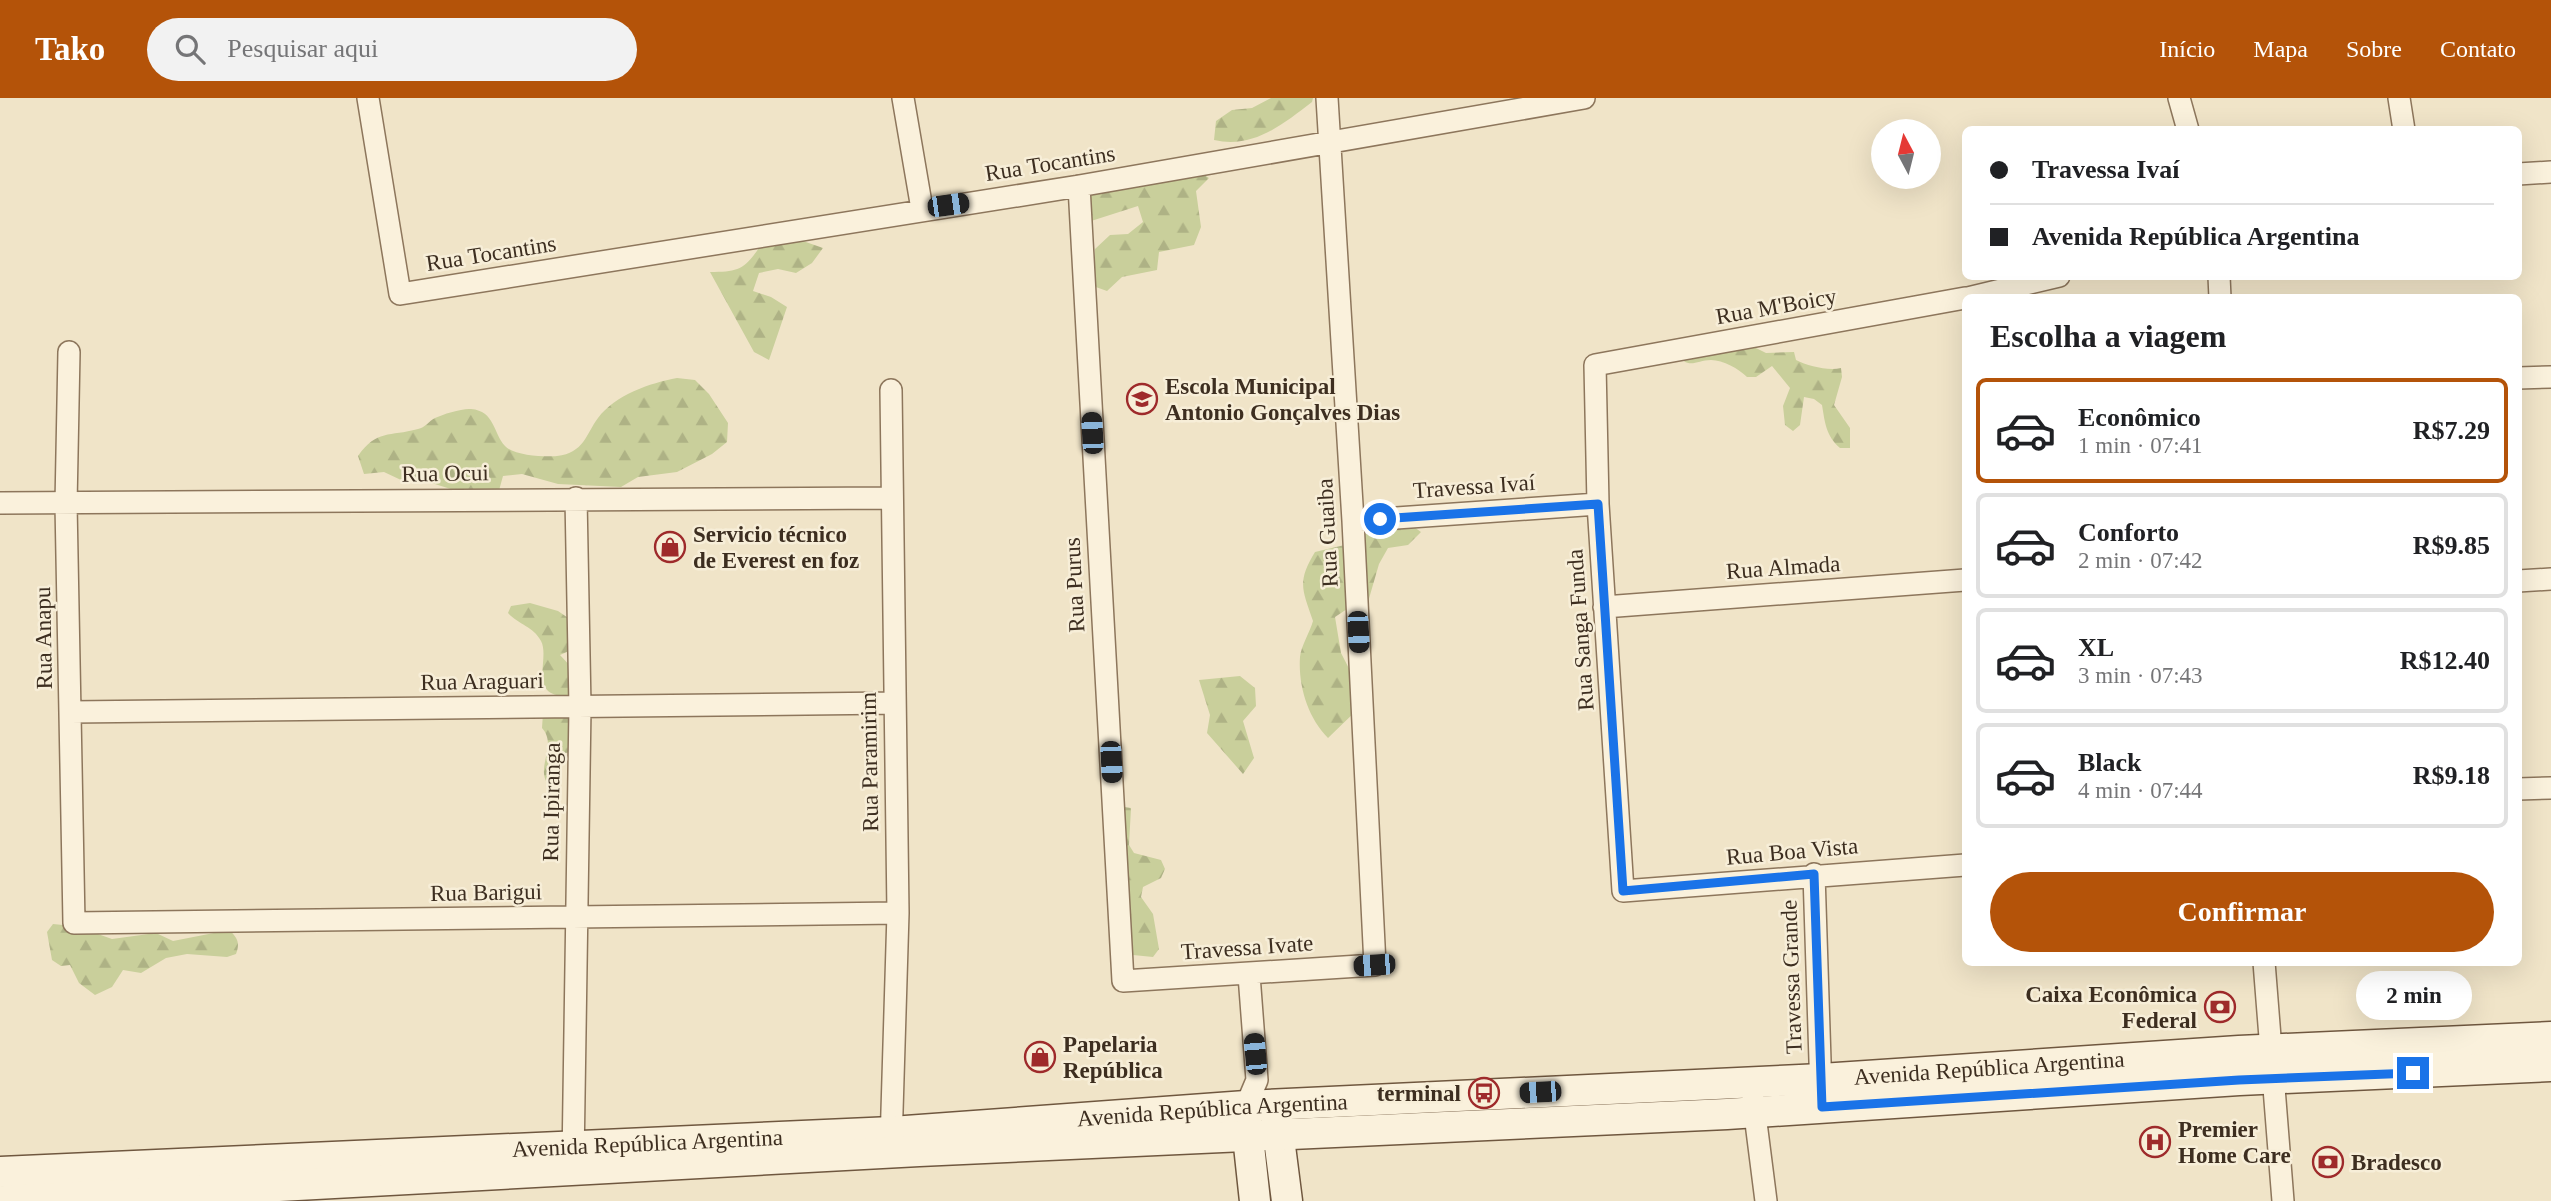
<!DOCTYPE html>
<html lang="pt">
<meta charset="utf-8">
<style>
body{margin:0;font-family:Georgia,serif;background:#f2f2f2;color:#202124;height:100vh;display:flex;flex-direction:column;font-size:26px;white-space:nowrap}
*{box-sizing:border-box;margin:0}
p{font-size:23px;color:#757577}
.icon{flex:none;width:38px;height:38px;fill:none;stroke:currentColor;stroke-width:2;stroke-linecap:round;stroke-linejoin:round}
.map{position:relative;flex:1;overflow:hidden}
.side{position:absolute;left:1962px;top:196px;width:560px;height:672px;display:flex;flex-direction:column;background:#fff;border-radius:10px;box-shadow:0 7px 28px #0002}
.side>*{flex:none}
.banner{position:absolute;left:1962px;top:28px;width:560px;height:154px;border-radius:10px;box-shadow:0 7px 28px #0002;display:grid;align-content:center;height:154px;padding:0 28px;background:#fff}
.needle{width:46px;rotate:353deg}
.tools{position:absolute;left:1871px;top:21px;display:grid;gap:14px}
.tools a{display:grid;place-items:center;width:70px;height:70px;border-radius:50%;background:#fff;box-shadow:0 7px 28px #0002;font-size:35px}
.end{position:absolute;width:32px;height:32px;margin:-16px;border:9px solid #1a73e8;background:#fff;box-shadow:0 0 0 4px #fff}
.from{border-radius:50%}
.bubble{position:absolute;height:49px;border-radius:24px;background:#fff;box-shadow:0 7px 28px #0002;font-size:23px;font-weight:600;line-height:49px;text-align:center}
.car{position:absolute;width:21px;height:42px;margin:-21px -10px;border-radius:9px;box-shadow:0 0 5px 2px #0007;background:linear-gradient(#222 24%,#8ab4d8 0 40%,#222 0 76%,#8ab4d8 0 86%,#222 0)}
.banner b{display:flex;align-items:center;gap:24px;height:66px;font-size:26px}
.banner b+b{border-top:2px solid #e0e0e0}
.banner i{width:18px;height:18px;background:#202124}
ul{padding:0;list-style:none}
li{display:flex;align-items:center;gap:21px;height:105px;margin:0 14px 10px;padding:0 14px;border:4px solid #e0e0e0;border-radius:10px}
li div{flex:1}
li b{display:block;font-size:26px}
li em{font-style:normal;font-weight:600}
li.current{border-color:#b45309}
li>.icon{width:63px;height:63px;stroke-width:1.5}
h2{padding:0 28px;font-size:32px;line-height:84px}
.cta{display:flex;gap:14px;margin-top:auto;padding:14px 28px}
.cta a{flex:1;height:80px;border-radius:42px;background:#b45309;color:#fff;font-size:28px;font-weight:600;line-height:80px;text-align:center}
header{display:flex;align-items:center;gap:42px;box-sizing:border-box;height:98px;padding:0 35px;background:#b45309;color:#fff}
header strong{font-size:33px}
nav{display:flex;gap:38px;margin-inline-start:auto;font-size:24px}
.search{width:490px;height:63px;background:#f2f2f2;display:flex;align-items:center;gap:18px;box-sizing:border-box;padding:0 24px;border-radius:38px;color:#757577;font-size:26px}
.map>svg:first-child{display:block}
.forest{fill:url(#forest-firs)}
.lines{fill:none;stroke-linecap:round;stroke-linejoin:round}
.street-casing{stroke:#8d765c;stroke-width:24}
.secondary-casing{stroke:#6f573f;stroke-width:33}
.street{stroke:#faf1dc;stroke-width:21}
.secondary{stroke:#faf1dc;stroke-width:30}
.route{stroke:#1a73e8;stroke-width:9}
.labels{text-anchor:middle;stroke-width:5;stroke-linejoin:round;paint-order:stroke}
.street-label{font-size:23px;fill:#3d2e20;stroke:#f7eed8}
.poi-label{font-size:23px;font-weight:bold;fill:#3d2e20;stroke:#f7eed8;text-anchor:start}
</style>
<header>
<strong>Tako</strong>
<div class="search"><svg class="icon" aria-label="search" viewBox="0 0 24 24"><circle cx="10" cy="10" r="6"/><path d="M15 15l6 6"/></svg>Pesquisar aqui</div>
<nav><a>Início</a><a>Mapa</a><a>Sobre</a><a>Contato</a></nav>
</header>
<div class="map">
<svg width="2551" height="1103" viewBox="0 0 2551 1103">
<defs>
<pattern id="forest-firs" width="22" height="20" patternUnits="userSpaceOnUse" patternTransform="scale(1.75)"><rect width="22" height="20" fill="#c9cf9b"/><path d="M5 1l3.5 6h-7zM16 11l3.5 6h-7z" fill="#aeb285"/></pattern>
</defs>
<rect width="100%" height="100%" fill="#f0e4c8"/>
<!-- forest -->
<path class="forest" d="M1271,0H1313L1312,4C1282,27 1253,51 1214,42L1216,23L1232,12L1252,10Z
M1193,70L1209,80L1196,93L1201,129L1194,147L1159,154L1157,172L1122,179L1107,193L1093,188L1095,151L1110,137L1128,136L1143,124L1138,108L1088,124L1081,107L1095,94Z
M803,143L823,150L812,165L796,175L778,171L759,175L753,193L771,199L787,209L769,262L754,254L710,174C739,174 745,171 761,147Z
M1748,246L1766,255L1794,254L1796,262C1808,268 1828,273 1841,270L1842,279L1834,307L1850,330V350H1840C1826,338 1825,325 1822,307L1814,301L1804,299L1800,327L1793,333L1785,327L1783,308L1790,290L1772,268L1756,279H1747C1739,271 1723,262 1711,262C1696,262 1688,273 1677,255Z
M677,280L695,282L709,296L728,325L727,344L712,356L677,374L638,379L621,389L558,386L522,376L503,378L498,396L457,393L419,381L401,382L384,374L364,376L358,358C377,331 389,339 418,331C425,330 429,323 435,320C443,316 463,310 471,311C495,313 493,335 505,348C514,358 545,359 557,358C584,355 586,336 598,320C615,297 650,285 677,280Z
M1403,421L1421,434L1408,447L1388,450L1379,466L1368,504L1350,509L1335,519L1341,555L1359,590V610L1328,640C1308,620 1298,588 1300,559C1301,548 1310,534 1313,523C1302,491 1297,484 1315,454L1353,445L1385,422Z
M530,505L558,513L574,524L569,553L560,557L573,571L574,598C524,602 551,562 541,543C533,528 519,527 508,515L511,508Z
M1240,578L1255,590L1256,608L1243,623L1254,660L1243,676L1207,635L1210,617L1199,582Z
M543,615L572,617L570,654L562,656L561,675L551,690C532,671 559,649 542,630Z
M1117,708L1131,710L1129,747L1134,755L1161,762L1165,771L1161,780L1143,789L1141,799L1153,816L1159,851L1153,859L1133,857C1121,837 1131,820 1130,799L1124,791Z
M53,826L63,827L70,834L95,835L112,841L156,835L173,843L229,832C238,840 240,845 236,856L227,859L187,856L166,860L141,875L123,872L112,889L95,897L79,885L70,867L61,868L52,862L47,834Z"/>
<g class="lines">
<!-- street casing -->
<g class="street-casing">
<path id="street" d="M368,0L400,196L1079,88L1584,0
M903,0L922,111
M2179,0L2188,32
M2399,0L2404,32
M2518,76L2551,74
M1079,88L1123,883L1375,867L1353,423L1327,0
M2219,178L2220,200
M1965,200L1595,267L1598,406L1623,793L1965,767
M1968,200L2059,178
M69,254L66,406L74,825L898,815
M2518,280L2551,279
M891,292L898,815L891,1046
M0,405L891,400
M1353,423L1598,406
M2518,483L2551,481
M1604,509L1965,482
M71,614L894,605
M2518,691L2551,690
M1814,776L1821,994
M2264,864L2283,1103
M1753,1001L1766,1103
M1246,1008L1257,982L1249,877
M573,1063L580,609L576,400"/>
</g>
<!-- secondary casing -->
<g class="secondary-casing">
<g id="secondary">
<path d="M1276,1017L1287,1103"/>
<path d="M1246,1020L1255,1103"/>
<path id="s1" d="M0,1074L892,1034L1246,1008L1821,981L2239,953L2551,939"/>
<path d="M5,1103L919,1053L1727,1016L2239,982L2551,968"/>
</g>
</g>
<!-- street -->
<use href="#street" class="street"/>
<!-- secondary -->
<use href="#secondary" class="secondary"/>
</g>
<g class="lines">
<!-- route -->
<path class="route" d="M1380,421L1598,406L1623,793L1814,776L1822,1009L2239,982L2413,975"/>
</g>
<!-- icons -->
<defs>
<g id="school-ring" transform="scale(1.575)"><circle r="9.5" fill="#f7eed8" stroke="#9e2a2b" stroke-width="1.5"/><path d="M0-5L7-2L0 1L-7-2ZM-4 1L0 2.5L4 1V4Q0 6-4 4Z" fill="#9e2a2b"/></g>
<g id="shop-ring" transform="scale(1.575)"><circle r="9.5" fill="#f7eed8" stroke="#9e2a2b" stroke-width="1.5"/><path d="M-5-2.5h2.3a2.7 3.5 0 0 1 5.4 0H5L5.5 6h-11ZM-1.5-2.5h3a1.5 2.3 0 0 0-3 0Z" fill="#9e2a2b"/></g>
<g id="bank-ring" transform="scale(1.575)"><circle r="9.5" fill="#f7eed8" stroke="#9e2a2b" stroke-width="1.5"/><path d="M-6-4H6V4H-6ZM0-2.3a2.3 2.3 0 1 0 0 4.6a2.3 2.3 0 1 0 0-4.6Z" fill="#9e2a2b"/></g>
<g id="bus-ring" transform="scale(1.575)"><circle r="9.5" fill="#f7eed8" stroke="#9e2a2b" stroke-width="1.5"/><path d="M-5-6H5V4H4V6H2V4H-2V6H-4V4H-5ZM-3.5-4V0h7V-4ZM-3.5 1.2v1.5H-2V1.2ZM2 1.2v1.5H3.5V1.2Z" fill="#9e2a2b"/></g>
<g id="hospital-ring" transform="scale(1.575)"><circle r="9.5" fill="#f7eed8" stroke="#9e2a2b" stroke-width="1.5"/><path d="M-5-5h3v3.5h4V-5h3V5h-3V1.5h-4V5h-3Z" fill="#9e2a2b"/></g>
</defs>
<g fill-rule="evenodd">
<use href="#school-ring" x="1142" y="301"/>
<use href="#shop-ring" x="670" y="449"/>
<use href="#bank-ring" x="2220" y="909"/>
<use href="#shop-ring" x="1040" y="959"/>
<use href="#bus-ring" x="1484" y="995"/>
<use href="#hospital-ring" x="2155" y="1044"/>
<use href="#bank-ring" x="2328" y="1064"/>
</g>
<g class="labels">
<!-- street labels -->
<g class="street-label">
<text transform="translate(1050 65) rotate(-9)" y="8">Rua Tocantins</text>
<text transform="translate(491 155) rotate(-9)" y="8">Rua Tocantins</text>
<text transform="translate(1776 208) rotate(-10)" y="8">Rua M'Boicy</text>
<text transform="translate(445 375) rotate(-1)" y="8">Rua Ocui</text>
<text transform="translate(1474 388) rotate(-4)" y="8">Travessa Ivaí</text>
<text transform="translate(1327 435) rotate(-93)" y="8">Rua Guaiba</text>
<text transform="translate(1783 469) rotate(-4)" y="8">Rua Almada</text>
<text transform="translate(1074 487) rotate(-93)" y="8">Rua Purus</text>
<text transform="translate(1580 532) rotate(-94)" y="8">Rua Sanga Funda</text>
<text transform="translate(43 540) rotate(-91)" y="8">Rua Anapu</text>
<text transform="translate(482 583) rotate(-1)" y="8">Rua Araguari</text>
<text transform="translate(869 664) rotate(-91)" y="8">Rua Paramirim</text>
<text transform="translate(551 704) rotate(-89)" y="8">Rua Ipiranga</text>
<text transform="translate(1792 753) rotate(-5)" y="8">Rua Boa Vista</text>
<text transform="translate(486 794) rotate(-1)" y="8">Rua Barigui</text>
<text transform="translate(1247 849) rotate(-4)" y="8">Travessa Ivate</text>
<text transform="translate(1791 879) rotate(-92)" y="8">Travessa Grande</text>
<text dy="8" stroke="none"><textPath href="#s1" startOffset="1992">Avenida República Argentina</textPath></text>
<text dy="8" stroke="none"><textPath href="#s1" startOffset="1214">Avenida República Argentina</textPath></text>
<text dy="8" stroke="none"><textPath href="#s1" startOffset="648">Avenida República Argentina</textPath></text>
</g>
<!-- poi labels -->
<g class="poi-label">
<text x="1165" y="296">Escola Municipal<tspan x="1165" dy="26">Antonio Gonçalves Dias</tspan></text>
<text x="693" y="444">Servicio técnico<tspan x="693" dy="26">de Everest en foz</tspan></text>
<text x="2197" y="904" text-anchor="end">Caixa Econômica<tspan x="2197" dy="26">Federal</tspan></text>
<text x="1063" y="954">Papelaria<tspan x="1063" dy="26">República</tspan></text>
<text x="1461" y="1003" text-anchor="end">terminal</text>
<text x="2178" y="1039">Premier<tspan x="2178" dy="26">Home Care</tspan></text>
<text x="2351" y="1072">Bradesco</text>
</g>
</g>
</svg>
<div class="tools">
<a><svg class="needle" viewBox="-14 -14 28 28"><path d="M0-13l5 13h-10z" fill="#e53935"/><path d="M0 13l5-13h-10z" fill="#757577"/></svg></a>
</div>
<i class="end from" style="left:1380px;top:421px"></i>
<i class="end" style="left:2413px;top:975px"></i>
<div class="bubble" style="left:2356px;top:873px;width:116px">2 min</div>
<i class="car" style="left:948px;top:107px;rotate:82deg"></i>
<i class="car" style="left:1092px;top:335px;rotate:357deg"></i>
<i class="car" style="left:1358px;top:534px;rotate:177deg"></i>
<i class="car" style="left:1111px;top:664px;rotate:177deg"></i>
<i class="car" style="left:1374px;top:867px;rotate:266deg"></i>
<i class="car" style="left:1255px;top:956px;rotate:355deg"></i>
<i class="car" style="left:1540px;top:994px;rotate:267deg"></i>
<div class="banner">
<b><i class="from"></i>Travessa Ivaí</b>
<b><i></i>Avenida República Argentina</b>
</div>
<section class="side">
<h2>Escolha a viagem</h2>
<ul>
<li class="current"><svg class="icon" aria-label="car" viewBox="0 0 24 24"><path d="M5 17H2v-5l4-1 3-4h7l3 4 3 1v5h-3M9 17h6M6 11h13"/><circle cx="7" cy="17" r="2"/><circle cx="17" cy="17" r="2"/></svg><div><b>Econômico</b><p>1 min · 07:41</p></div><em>R$7.29</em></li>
<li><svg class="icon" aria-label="car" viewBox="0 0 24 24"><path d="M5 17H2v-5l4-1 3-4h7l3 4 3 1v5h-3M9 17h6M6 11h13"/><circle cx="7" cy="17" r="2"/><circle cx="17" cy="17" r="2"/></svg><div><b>Conforto</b><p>2 min · 07:42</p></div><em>R$9.85</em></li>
<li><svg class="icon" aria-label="car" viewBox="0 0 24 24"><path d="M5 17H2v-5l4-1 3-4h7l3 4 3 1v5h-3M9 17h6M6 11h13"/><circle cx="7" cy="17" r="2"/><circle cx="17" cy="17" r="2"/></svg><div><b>XL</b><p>3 min · 07:43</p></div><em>R$12.40</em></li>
<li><svg class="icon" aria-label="car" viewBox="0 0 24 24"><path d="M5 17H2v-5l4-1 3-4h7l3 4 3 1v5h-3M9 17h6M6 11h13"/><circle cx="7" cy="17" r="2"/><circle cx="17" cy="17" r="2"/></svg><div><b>Black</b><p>4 min · 07:44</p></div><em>R$9.18</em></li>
</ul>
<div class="cta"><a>Confirmar</a></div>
</section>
</div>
